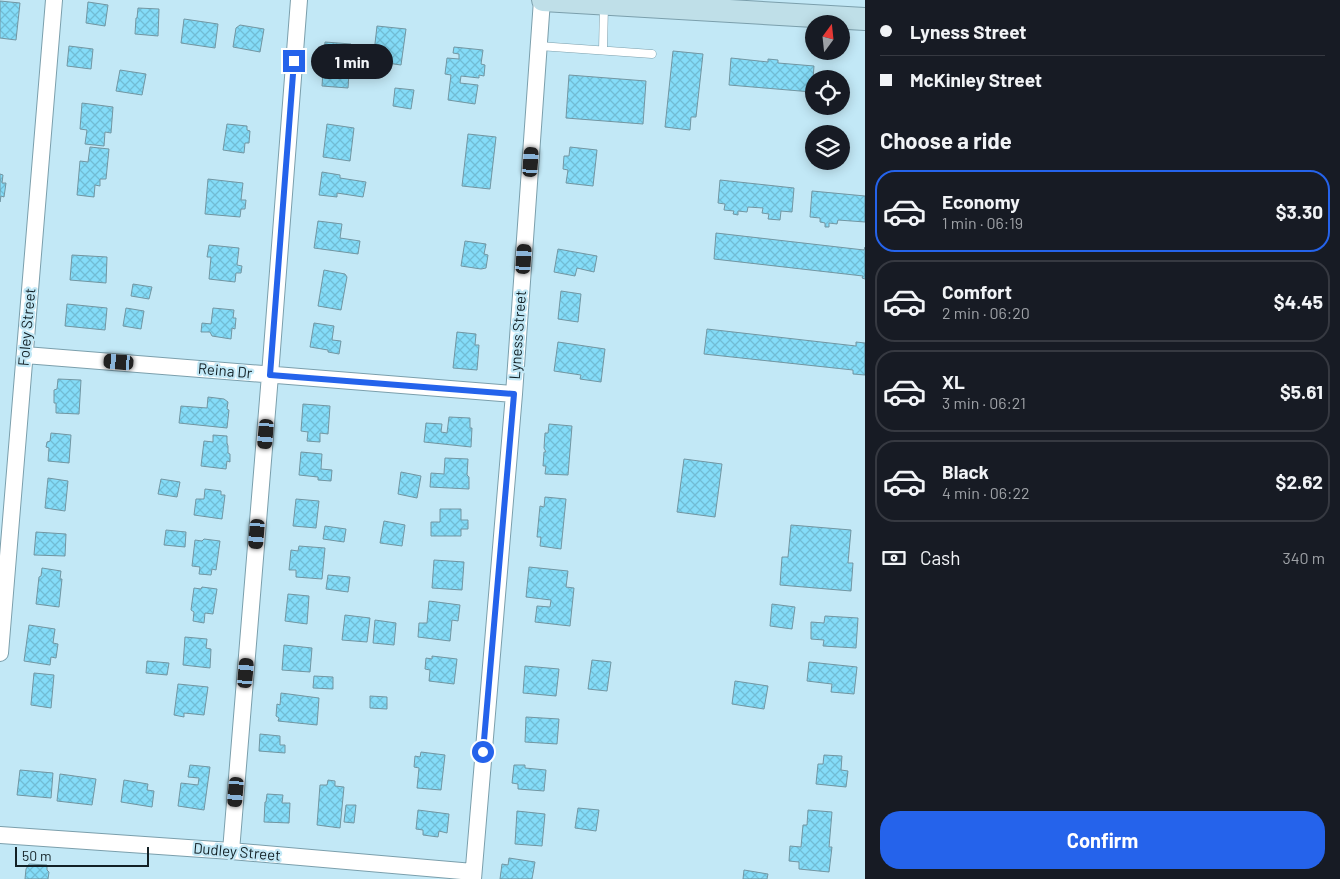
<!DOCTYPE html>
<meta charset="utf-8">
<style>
body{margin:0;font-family:Barlow,sans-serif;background:#20242c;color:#f1f3f6;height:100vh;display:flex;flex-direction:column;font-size:19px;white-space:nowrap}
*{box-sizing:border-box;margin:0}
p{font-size:16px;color:#9ea1a6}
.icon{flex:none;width:28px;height:28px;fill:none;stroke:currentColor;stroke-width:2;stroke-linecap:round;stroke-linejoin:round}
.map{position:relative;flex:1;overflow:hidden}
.sheet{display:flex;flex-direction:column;background:#171b24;width:475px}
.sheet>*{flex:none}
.guide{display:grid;align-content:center;height:110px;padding:0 15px;background:#171b24}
.needle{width:32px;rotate:15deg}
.fabs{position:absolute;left:805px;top:15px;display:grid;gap:10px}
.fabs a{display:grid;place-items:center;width:45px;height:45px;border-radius:50%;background:#171b24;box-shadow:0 2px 12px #0003;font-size:25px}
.scale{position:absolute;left:15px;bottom:12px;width:134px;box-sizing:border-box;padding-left:5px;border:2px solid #122025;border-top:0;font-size:14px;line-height:18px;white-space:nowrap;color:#122025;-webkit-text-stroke:4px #c2e8f6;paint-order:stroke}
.end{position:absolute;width:22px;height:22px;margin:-11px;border:6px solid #2563eb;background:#fff;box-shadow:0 0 0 2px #fff}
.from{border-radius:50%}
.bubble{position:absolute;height:35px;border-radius:18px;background:#171b24;box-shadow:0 2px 12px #0003;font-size:16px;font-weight:700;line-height:35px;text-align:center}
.car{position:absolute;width:15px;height:30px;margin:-15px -8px;border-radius:6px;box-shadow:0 0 4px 1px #0007;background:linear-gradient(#222 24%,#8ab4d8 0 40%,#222 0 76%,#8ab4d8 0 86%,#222 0)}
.guide b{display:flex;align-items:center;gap:18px;height:48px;font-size:19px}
.guide b+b{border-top:1px solid #363941}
.guide i{width:12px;height:12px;background:#f1f3f6}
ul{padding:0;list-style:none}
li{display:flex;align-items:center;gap:15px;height:82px;margin:0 10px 8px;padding:0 5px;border:2px solid #363941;border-radius:20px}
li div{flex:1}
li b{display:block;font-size:19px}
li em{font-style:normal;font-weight:700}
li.current{border-color:#2563eb}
li>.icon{width:45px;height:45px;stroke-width:1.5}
h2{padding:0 15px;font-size:22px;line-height:60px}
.pay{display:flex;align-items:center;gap:12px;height:55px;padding:0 15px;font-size:19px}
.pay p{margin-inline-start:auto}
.button{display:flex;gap:10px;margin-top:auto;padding:10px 15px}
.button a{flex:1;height:58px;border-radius:20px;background:#2563eb;color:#fff;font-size:20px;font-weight:700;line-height:58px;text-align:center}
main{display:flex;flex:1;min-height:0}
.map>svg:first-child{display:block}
.building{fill:url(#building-cross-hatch);stroke:#7296a2}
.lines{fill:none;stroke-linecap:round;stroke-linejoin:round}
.lane-casing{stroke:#7b9fac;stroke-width:9}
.street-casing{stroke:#7b9fac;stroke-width:18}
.secondary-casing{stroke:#7b9fac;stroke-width:24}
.lane{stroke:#fff;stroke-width:8}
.street{stroke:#fff;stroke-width:16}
.secondary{stroke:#bfdfe8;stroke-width:22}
.route{stroke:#2563eb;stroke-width:6}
.labels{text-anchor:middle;stroke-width:4.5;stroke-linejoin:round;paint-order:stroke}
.street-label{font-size:15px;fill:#122025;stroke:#c2e8f6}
</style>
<main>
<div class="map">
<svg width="865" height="879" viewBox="0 0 865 879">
<defs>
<pattern id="building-cross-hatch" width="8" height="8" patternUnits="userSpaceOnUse" patternTransform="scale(1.25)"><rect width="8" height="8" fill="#84dcf8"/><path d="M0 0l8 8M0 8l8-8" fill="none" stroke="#71bcd4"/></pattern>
</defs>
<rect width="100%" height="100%" fill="#c2e8f6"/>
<!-- building -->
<path class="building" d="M0,1L20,3L16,40L0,38Z
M88,2L108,5L105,26L86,23Z
M138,8L159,9L158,36L135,34L136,18H137Z
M184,19L218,24L215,48L181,43Z
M240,25L264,29L260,52L233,47L236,28Z
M377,26L406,29L401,65L373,61Z
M325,42L351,44L348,88L322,86Z
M69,46L93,49L91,69L67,66Z
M454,47L483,50L481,64L485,65L484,76L479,75V78L461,76L460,83L478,85L475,104L448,100L451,75L445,74L447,58L459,59V54L453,53Z
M673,51L703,54L696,117H691L690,130L665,127Z
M731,58L768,62V59L778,60V63L814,66L812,92L729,85Z
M120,70L146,74L142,95L116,91Z
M569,75L646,81L643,124L566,118Z
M395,88L414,90L411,109L393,106Z
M82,103L113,107L111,133L105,132L104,146L85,144L87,130L80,129Z
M227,124L247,126V130L250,131L249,143H245L244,153L223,150Z
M327,124L354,128L350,161L323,157Z
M468,134L496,137L490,189L462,186Z
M90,147L109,149L106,179H100V186L95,185L94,197L77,195L80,161L88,162Z
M570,147L597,150L593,186L566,183L568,170L563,169L564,156H569Z
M322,172L340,175V178L366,182L363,197L337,193V197L319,195Z
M0,174L3,175L2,183H6L4,197L1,196L0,202Z
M208,179L243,183L241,200H246L245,209H241L240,217L205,214Z
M720,180L794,188L792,212L781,211L780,220L768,219L769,214L762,213L763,208L748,207L747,212L738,211V215L733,214L734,211L724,210L725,204L718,203Z
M812,191L865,196V222L838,220L837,224L829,223V227H825V223L820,222V218L810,217Z
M318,221L342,224L340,238L360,241L358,254L314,248Z
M716,233L864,250L865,247V279L862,278L863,276L714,259Z
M465,241L486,244L484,254L488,255L486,268L481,269L461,266Z
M209,245L239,248L237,265L242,266L241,273H236L235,282L209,279L211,257H207Z
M558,249L597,256L594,272L577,268L575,276L554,272Z
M72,255L107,257L106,283L70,280Z
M324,270L345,274L347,277L341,310L318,306Z
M133,284L152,287L149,299L131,296Z
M561,291L581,294L578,322L558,319Z
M67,304L107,308L105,330L65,326Z
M126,308L144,311L141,329L123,326Z
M213,308L234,310L233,318H236L235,329L232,328L231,339L212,336L210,332H201L202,323L211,324Z
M314,323L334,326L332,340L341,341L339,354L328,352V350L310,347Z
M707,329L856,346V342L865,343V375L853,374V370L704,354Z
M457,332L476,334L475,345H479L477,370L453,368Z
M558,342L605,349L601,382L580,379L581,375L554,371Z
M58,379L81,380L79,414L56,413V403H54V390L57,389Z
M208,397L224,399L228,402L227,409L229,410L227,428L179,423L181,406L207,408Z
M303,404L330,406L328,434L320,433V442L307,441L308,432L301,431Z
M449,417L470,418V428H472L471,447L424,442L426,423L442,424L441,432L447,433Z
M549,424L572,426L568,475L545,474L546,466H543L544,452H546L544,448L545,433H548Z
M51,433L71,435L69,463L48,461L49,448L46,447L47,442L50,441Z
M213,435L227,436V443L228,446V453L230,454V462L227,461L226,469L201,466L204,441L213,442Z
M301,452L322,454L321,469L332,470L331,481L318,480V477L299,475Z
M445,458L468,459L467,475L469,477V489L430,487L431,473L444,474Z
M684,459L722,464L715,517L677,512Z
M401,472L421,476L417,498L398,494Z
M48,478L68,481L65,511L45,508Z
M161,479L180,482L177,497L158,494Z
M205,489L221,491V495H225L222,519L194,515L196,499H204Z
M545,497L566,499L561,549L540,546L541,537H537L540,506L544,507Z
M296,499L319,501L316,528L293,526Z
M440,509H461V520H468V529H461V536H431V522H440Z
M384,521L405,525L402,546L380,543Z
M791,525L851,530L848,563H853L851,591L780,585L782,557H788Z
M325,526L346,529L344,542L323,539Z
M166,530L186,532L185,547L164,545Z
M36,532L66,534L65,556L34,555Z
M204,539L220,541L216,570L212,569L211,575L199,574L200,567L192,566L195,540L202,541Z
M299,546L325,548L322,579L296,577V570H289L291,550L298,551Z
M434,560L464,562L462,590L432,588Z
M529,567L568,571L566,587L574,588L570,626L535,622L537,606L550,607L551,600L526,597Z
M42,568L61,571L60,579H62L59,607L36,604L39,577L41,576Z
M328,575L350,577L348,592L326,589Z
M202,587L217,589L213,614L205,613L204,623L193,621L194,612L191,610L194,588L201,589Z
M288,594L309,596L307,624L285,621Z
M429,601L460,605L458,621L452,620L450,641L418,637L419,623H427Z
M772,604L795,607L792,629L770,626Z
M345,615L370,618L367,642L342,640Z
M825,616L858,618L856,648L823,646L824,640L811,639V622L824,623Z
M375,620L396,623L394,645L373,643Z
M29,625L55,629L53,643L58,644L56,658L51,657L50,665L24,661Z
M185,637L207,639L206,648L211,649L210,668L183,665Z
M284,645L312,648L310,672L282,670Z
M432,656L457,659L454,684L429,681L430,670L425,669L426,658L432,659Z
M592,660L611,662L607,691L588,689Z
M147,661L169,663L167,675L146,673Z
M809,662L857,667L854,694L831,692L832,684L807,681Z
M525,666L559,669L556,696L523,693Z
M34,673L54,675L51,708L31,705V704Z
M314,676L333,677V689L313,688Z
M735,681L768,686L764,709L732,704Z
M178,684L208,687L204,715L184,713V717L174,715Z
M281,693L319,698L317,725L278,721L279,718L276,716L277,704L280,705Z
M370,696L387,697V709L370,708Z
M526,717L559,719L557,744L525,742Z
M260,734L280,736V745H285V753L259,751Z
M421,752L445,755L441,790L417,788L419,768L414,767L415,756L420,757Z
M824,755L842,756L841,770L848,771L846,787L816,784L818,764H823Z
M190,765L210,767L204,810L178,806L181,783L198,785L199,778L188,777Z
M514,765H525V768L546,770L544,791L518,789V784L512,783Z
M20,770L53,773L51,798L17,795Z
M60,774L96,779L92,805L57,801Z
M124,780L148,784L147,790L154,791L152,807L121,802Z
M328,780L335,781V786L344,787L340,828L317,825L320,785H327Z
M267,794L283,795L282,803H290L289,823L264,822L265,802H266Z
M346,805H356L354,823L344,822Z
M578,808L599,810L596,831L575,828Z
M418,810L449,814L447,833L439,831L438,837L423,835V830L416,829Z
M808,810L832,812L829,847H832L829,872L799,869V862L789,861L790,846L801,847L803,825H807Z
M517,811L545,814L542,846L515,844Z
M509,858L535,862L532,879H500L502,864L508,865Z
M29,864L47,865V870L49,872L48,879H25L26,869Z
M744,870L768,874L767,879H743Z"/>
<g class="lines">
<!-- lane casing -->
<g class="lane-casing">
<path id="lane" d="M539,46L652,54
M603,50L604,5"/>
</g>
<!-- street casing -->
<g class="street-casing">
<path id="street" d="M25,355L514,394
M0,653L54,0
M0,835L231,851L473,872
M231,851L270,375L299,0
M473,879L514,394L542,0"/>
</g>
<!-- secondary casing -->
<g class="secondary-casing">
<path id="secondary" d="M543,0L865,19"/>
</g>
<!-- lane -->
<use href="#lane" class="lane"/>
<!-- street -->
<use href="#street" class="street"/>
<!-- secondary -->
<use href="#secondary" class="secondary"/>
</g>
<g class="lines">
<!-- route -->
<path class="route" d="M294,61L270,375L514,394L483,752"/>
</g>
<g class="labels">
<!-- street labels -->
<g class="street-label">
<text transform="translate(27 327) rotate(-85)" y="5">Foley Street</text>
<text transform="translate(518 335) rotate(-86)" y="5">Lyness Street</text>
<text transform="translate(225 371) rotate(5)" y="5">Reina Dr</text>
<text transform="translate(237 852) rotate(5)" y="5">Dudley Street</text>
</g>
</g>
</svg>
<div class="fabs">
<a><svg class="needle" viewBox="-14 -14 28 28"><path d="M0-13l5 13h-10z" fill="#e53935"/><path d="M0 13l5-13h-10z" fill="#9ea1a6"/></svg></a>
<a><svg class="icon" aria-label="locate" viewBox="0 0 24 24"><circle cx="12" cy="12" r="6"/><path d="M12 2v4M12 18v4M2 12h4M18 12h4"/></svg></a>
<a><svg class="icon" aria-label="layers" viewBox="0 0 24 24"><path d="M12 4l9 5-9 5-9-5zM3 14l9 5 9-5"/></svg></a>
</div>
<div class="scale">50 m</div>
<i class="end from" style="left:483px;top:752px"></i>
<i class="end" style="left:294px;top:61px"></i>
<div class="bubble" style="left:311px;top:44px;width:82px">1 min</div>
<i class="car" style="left:531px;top:162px;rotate:4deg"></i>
<i class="car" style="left:524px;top:259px;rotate:4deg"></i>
<i class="car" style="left:119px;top:362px;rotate:275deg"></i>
<i class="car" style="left:266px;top:434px;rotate:185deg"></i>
<i class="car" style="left:257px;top:534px;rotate:185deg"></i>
<i class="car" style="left:246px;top:673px;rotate:5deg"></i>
<i class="car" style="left:236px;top:792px;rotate:185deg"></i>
</div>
<section class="sheet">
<div class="guide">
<b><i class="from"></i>Lyness Street</b>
<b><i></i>McKinley Street</b>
</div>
<h2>Choose a ride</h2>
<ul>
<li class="current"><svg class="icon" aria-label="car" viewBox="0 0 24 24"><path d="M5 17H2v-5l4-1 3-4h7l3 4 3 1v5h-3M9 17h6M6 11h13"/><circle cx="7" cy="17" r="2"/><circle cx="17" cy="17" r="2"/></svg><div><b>Economy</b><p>1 min · 06:19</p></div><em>$3.30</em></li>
<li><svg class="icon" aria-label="car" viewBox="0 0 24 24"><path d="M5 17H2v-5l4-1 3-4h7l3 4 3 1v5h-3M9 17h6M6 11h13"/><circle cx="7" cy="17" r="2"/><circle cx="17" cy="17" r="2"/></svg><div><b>Comfort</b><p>2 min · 06:20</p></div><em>$4.45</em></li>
<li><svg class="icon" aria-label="car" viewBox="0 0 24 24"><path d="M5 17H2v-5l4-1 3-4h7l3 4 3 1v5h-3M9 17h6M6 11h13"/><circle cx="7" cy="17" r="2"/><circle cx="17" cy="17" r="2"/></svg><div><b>XL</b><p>3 min · 06:21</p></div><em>$5.61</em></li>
<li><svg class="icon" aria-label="car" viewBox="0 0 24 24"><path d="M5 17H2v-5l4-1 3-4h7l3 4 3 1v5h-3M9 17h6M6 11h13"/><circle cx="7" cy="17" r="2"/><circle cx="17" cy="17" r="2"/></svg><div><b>Black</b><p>4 min · 06:22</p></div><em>$2.62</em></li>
</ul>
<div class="pay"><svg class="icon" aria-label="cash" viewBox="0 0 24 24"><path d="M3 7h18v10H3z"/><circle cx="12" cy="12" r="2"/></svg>Cash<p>340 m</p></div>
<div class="button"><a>Confirm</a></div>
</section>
</main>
